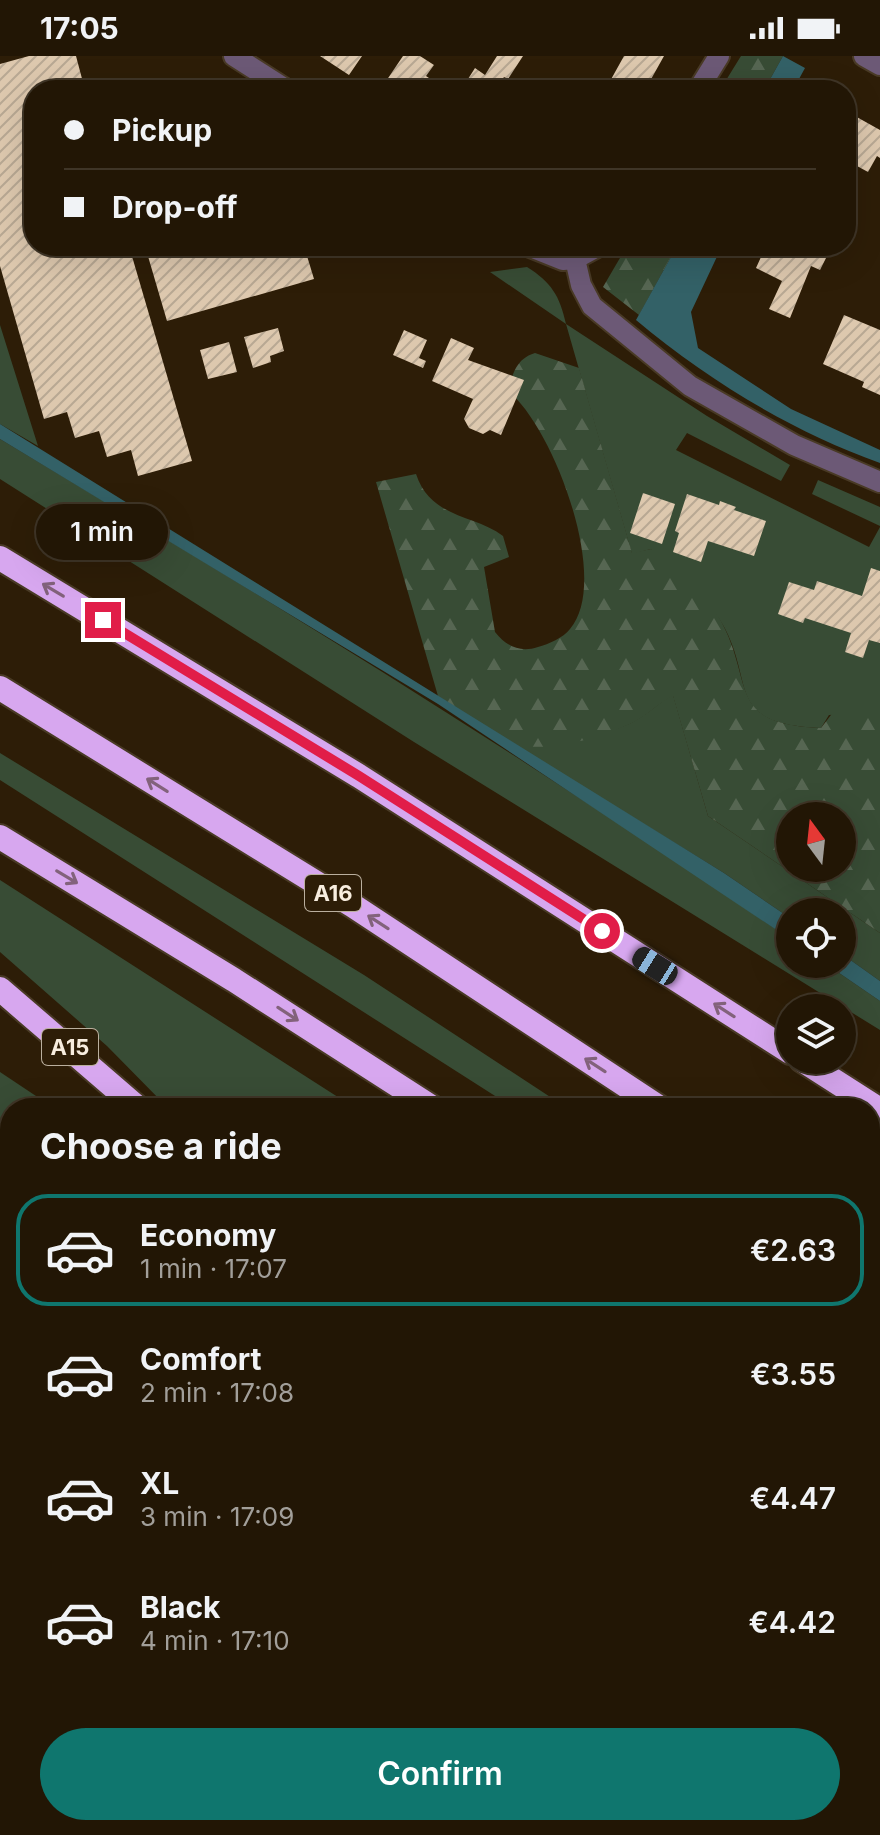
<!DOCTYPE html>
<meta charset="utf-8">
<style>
body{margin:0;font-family:Inter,sans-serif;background:#2e2313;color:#f1f3f6;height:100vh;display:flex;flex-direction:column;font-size:30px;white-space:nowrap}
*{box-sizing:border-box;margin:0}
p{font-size:26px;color:#a29f9a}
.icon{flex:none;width:44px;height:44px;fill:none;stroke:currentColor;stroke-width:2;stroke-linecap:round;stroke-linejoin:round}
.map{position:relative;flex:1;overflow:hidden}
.drawer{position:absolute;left:0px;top:1042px;width:880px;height:738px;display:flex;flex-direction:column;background:#221605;border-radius:32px 32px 0 0;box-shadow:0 8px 32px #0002,0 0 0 2px #3f3527}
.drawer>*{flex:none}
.guide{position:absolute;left:24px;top:24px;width:832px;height:176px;border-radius:32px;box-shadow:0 8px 32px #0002,0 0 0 2px #3f3527;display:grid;align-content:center;height:176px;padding:0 40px;background:#221605}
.needle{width:52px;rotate:345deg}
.fabs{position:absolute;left:776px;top:746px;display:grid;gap:16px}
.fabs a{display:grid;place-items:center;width:80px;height:80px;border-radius:50%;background:#221605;box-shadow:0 8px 32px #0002,0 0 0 2px #3f3527;font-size:40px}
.end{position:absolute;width:36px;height:36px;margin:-18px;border:10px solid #e11d48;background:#fff;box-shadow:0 0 0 4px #fff}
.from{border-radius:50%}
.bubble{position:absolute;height:56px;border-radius:28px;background:#221605;box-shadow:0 8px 32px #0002,0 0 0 2px #3f3527;font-size:26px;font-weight:600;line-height:56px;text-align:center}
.car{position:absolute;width:24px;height:48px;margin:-24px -12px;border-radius:10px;box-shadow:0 0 6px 2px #0007;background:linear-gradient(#222 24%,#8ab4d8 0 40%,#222 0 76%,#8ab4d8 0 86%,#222 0)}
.guide b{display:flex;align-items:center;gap:28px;height:76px;font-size:30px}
.guide b+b{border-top:2px solid #3f3527}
.guide i{width:20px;height:20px;background:#f1f3f6}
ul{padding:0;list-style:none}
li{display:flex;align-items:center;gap:24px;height:112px;margin:0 16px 12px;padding:0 24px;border:4px solid transparent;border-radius:32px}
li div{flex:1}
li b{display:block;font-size:30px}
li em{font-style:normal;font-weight:600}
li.on{border-color:#0f766e}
li>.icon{width:72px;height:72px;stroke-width:1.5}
h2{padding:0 40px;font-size:36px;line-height:96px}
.button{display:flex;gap:16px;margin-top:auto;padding:16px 40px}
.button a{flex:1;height:92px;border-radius:48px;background:#0f766e;color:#fff;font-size:32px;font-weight:600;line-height:92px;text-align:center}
.status{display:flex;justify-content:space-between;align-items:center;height:56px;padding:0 40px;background:#221605;direction:ltr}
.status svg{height:22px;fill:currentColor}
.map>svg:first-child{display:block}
.grass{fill:#384c35}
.forest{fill:url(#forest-firs);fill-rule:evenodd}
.water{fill:#336167}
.building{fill:url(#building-hatch)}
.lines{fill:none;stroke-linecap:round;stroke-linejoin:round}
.minor-casing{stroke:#493a25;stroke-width:24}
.highway-casing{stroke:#493a25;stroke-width:28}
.minor{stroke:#6c5976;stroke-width:20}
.highway{stroke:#d7a7ef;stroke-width:24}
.oneway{stroke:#82627b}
.route{stroke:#e11d48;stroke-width:10}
.labels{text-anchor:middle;stroke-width:8;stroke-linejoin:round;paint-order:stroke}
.shield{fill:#2d1d07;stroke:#baaf9e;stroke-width:2}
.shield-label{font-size:22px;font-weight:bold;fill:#f7eddf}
</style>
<div class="status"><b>17:05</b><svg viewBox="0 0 49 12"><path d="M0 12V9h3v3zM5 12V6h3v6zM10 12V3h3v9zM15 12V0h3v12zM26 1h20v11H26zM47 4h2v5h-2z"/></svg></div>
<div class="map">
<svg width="880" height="1779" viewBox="0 0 880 1779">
<defs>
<pattern id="forest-firs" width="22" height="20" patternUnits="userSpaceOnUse" patternTransform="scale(2)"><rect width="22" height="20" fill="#384c35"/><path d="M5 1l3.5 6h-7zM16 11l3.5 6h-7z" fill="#566652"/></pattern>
<pattern id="building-hatch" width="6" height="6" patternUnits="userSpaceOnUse" patternTransform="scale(2)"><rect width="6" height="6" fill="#ddc8ae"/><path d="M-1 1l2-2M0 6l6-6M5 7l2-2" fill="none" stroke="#b8a893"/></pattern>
</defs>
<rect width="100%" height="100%" fill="#2d1d07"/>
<!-- grass -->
<path class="grass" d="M527,211C551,226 560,240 566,268L707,360L790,409L781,425L687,377L676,394L869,491L880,471V656L829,659L821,672C720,668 758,625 720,564C704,538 673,515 651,493L632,498L566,268L490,216Z
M0,269L38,390L0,368Z
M0,383C268,543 533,706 790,883V908H826L880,945V974L414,686L0,423Z
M818,424L880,451V470L812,438Z
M673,639L708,760L880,877V925L842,898V856H790V862L724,817L515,689C555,688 594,684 631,667C646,660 658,647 673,639Z
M0,697L364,919L567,1052H514L0,724Z
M0,824L355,1052H168L107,990L0,896Z
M0,1016L54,1052H10V1138L0,1131Z
M0,1167L10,1173V1199L0,1194Z
M870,1256L880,1263V1294L870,1287Z
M870,1380L880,1387V1439L870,1456Z"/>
<!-- forest -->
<path class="forest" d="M741,0H783L764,34H720Z
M627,190H677L639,259L603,231Z
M535,297L579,312L632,497L651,493L660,497C681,516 707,540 721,565C755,628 725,668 821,672L834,655L880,656V877L708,760L673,640C658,647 647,660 632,667C600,682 552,696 517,689C500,686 455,651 438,640L376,426L416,418C431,463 474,458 503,480L509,501L484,511L495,576C506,590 520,597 538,591C549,588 563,582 570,573C612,524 552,369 508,335C513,317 516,303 535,297ZM790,760H842V812H790Z
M880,1607V1779H783L788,1770H870V1624Z
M453,1770H545L550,1779H456Z"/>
<!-- water -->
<path class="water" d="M783,0L805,12L793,34H764Z
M677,190H722L691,256L698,292L791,353L880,394V407C791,375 709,325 636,264Z
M0,368L724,817L790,862V883L438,648L0,383Z
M842,898L880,925V945L826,908H842Z"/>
<!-- building -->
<path class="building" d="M29,0H76L85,34H34V190H129L192,405L138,420L131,394L107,401L99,375L75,382L67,356L44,363L0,210V8Z
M320,0H362L349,19Z
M403,0H420L434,9L426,20L447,34H380Z
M497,0H523L508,23L504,21L495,34H461L475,12L485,19Z
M624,0H664L645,34H595L601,23L609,27Z
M846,55L880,74V102L877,100L868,116L846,104Z
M145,190H304L314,223L167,265Z
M766,190H800L826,202L820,214L811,210L790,262L769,253L782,225L756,212Z
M844,259L880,274V339L862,331L864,326L823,308Z
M278,272L284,295L270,300L271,306L253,312L244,281Z
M404,274L427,284L419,302L426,305L423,312L393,299Z
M451,282L474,292L468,304L524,324L501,379L490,374L483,378L469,372L464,363L473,343L432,325Z
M229,286L237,316L208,323L200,294Z
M643,437L675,448L662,488L630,477Z
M687,438L719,449L720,445L736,451L734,454L766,465L754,500L708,485L701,506L673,496L679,477L675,475Z
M871,512L880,515V587L869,584L863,602L845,596L851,577L805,562L803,567L778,558L789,526L814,534L817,525L862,540Z
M221,1770H408L411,1779H223Z"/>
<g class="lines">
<!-- minor casing -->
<g class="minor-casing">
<path id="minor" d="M234,0L287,34
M864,0L880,9
M698,34L719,0
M528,190L563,204L575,203L581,229L592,250L690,330L794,389L880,426
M575,203L599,190
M0,1152L10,1158
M870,1539L880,1522
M526,1779L533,1770
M733,1779L738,1770"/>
</g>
<!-- highway casing -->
<g class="highway-casing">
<path id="highway" d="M0,502L359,720L790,996
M0,632L352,849L660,1052
M0,781L234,924L433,1052
M0,933L138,1052
M802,1004L880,1054
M870,1190L880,1197
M870,1344L880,1351
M646,1770L651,1779"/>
</g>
<!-- minor -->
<use href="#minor" class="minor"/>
<!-- highway -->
<use href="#highway" class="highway"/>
</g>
<!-- one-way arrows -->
<defs><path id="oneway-shaft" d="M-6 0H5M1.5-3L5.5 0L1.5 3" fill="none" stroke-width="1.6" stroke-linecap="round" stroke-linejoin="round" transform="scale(2)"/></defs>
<g class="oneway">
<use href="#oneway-shaft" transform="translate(53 534) rotate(-149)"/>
<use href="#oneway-shaft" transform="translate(157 729) rotate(-148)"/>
<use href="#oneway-shaft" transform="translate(67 821) rotate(31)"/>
<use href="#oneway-shaft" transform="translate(378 866) rotate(-147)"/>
<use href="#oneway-shaft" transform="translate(724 954) rotate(-147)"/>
<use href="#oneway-shaft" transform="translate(288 958) rotate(33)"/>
<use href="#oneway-shaft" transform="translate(595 1009) rotate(-147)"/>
</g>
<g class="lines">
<!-- route -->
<path class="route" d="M103,564L359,720L602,875"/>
</g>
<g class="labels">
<!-- shield labels -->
<g class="shield">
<rect x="305" y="819" width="56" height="36" rx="6"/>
<rect x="42" y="973" width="56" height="36" rx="6"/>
</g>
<g class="shield-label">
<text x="333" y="845">A16</text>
<text x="70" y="999">A15</text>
</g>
</g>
</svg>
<div class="fabs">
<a><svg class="needle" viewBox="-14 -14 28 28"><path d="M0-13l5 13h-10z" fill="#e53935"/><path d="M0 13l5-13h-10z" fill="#a29f9a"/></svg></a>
<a><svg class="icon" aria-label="locate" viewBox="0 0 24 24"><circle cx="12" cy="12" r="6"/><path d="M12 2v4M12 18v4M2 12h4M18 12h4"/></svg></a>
<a><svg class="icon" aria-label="layers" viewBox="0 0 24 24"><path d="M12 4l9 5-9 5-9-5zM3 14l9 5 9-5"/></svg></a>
</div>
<i class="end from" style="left:602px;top:875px"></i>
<i class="end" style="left:103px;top:564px"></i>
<div class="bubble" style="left:36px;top:448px;width:132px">1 min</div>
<i class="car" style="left:655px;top:910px;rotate:302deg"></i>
<div class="guide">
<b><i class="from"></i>Pickup</b>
<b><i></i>Drop-off</b>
</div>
<section class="drawer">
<h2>Choose a ride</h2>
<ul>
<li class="on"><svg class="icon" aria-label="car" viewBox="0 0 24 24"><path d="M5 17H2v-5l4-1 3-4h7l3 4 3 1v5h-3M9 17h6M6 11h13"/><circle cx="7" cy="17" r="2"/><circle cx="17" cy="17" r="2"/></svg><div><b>Economy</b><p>1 min · 17:07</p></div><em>€2.63</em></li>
<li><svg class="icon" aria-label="car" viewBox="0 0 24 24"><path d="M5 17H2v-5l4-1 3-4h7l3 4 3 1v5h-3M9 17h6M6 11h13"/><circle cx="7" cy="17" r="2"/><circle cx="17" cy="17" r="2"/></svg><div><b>Comfort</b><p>2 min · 17:08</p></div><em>€3.55</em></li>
<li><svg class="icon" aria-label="car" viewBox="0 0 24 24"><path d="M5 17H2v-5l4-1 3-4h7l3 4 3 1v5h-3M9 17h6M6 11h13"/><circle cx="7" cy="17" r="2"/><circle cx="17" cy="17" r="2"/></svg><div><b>XL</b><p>3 min · 17:09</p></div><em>€4.47</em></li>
<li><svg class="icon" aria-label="car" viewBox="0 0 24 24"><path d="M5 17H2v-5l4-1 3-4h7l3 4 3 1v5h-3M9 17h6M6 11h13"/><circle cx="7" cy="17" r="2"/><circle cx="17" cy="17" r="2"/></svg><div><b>Black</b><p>4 min · 17:10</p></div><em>€4.42</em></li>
</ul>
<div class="button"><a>Confirm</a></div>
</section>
</div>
